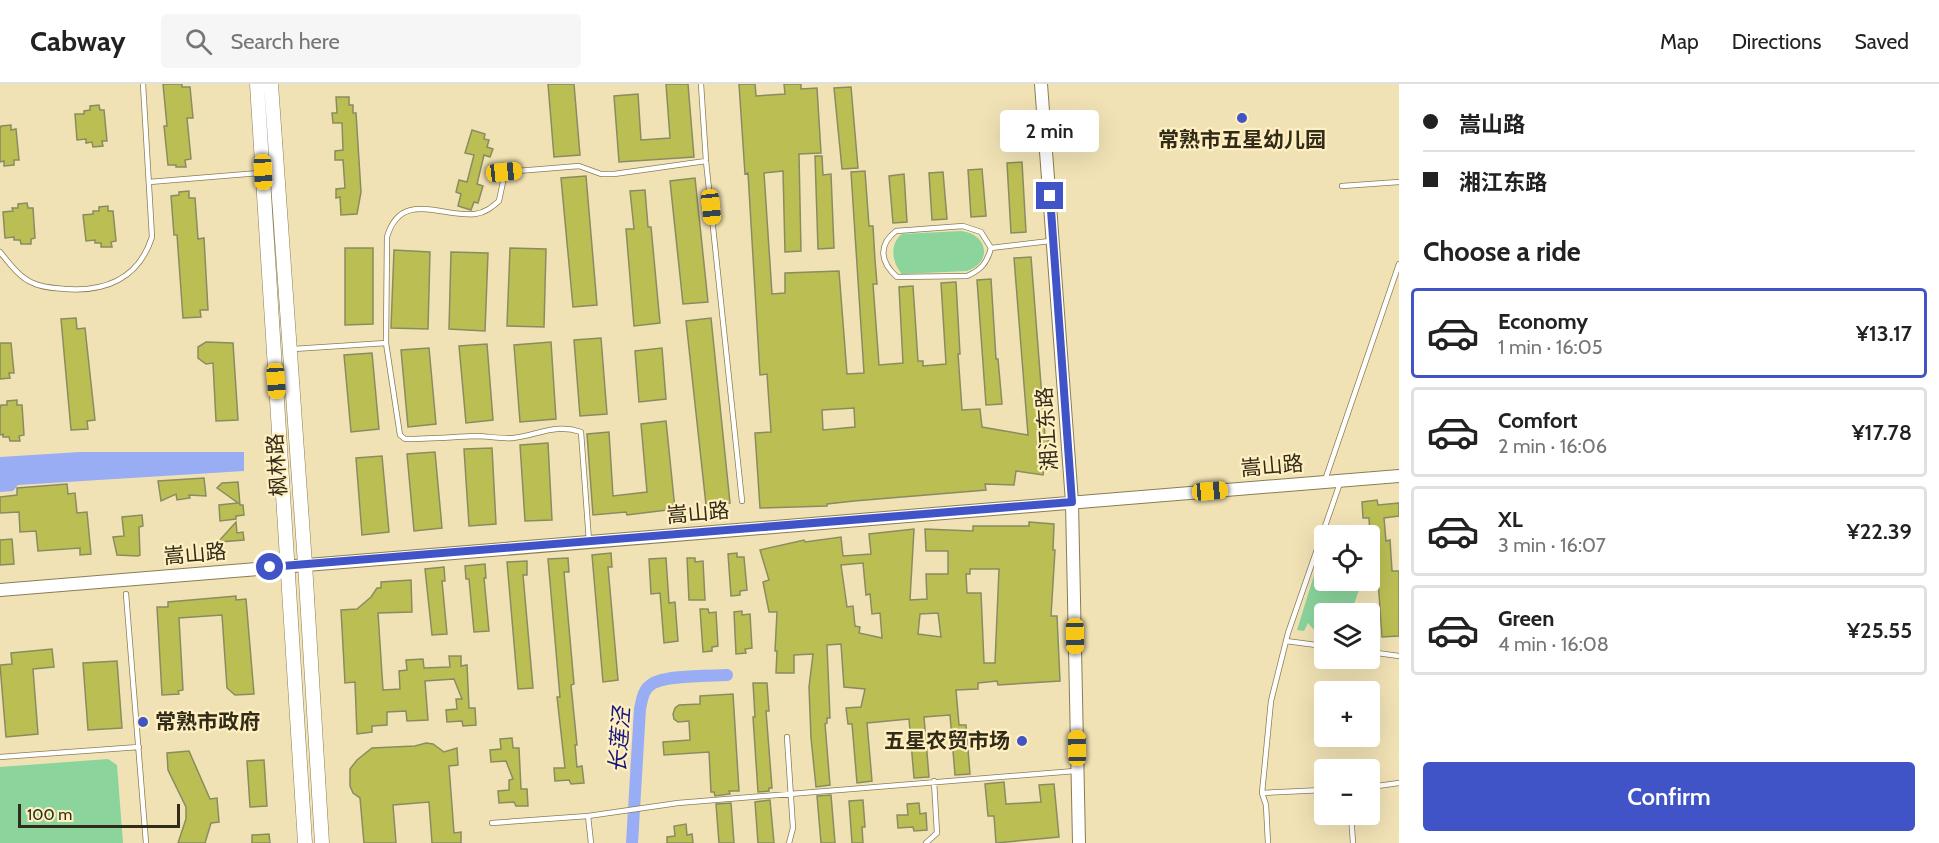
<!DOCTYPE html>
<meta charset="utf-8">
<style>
body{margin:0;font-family:Cabin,"Noto Sans SC",sans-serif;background:#f6f6f6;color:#222;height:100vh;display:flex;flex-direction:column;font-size:22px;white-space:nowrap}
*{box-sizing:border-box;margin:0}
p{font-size:20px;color:#767676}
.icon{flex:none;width:33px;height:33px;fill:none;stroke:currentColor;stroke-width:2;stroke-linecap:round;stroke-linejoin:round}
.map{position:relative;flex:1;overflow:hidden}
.sheet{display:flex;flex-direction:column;background:#fff;width:540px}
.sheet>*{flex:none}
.top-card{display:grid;align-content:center;height:132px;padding:0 24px;background:#fff}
.buttons{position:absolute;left:1314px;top:441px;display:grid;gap:12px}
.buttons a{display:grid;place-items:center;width:66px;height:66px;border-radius:6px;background:#fff;box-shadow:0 6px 24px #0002;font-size:30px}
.scale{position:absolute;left:18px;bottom:15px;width:162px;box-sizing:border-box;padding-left:6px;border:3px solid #312b19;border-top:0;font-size:16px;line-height:21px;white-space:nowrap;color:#312b19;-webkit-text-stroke:4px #ffefc1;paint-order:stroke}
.end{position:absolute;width:27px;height:27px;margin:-14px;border:8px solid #4054c7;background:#fff;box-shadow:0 0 0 3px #fff}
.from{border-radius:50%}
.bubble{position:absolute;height:42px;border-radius:6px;background:#fff;box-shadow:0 6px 24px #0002;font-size:20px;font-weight:600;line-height:42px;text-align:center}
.car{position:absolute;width:18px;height:36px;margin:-18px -9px;border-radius:8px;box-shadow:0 0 4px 2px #0007;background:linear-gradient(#f5c518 24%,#345 0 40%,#f5c518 0 76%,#345 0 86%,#f5c518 0)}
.top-card b{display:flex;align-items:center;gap:21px;height:57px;font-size:22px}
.top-card b+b{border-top:2px solid #e0e0e0}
.top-card i{width:15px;height:15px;background:#222}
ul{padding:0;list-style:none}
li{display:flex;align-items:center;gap:18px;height:90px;margin:0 12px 9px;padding:0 12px;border:3px solid #e0e0e0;border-radius:6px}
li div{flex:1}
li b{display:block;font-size:22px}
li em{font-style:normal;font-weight:600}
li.selected{border-color:#4054c7}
li>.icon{width:54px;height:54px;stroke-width:1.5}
h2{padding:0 24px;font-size:27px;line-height:72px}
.primary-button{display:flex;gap:12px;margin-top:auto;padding:12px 24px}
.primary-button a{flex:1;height:69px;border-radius:6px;background:#4054c7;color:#fff;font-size:24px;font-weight:600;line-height:69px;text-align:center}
header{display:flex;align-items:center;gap:36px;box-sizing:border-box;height:84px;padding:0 30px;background:#fff;border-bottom:2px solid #e0e0e0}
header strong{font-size:28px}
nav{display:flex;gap:33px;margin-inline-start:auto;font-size:21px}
.search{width:420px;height:54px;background:#f6f6f6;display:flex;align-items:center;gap:15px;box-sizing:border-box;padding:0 21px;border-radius:6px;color:#767676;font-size:22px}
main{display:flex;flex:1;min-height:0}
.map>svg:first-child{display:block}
.green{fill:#8bd49c}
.water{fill:#98adf4}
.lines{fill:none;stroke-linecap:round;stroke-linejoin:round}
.canal{stroke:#98adf4;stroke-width:12}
.building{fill:#bbbf53;stroke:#898c61;stroke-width:1.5;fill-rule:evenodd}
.lane-casing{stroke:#8b7c52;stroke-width:6}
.secondary-casing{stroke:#8b7c52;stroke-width:14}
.primary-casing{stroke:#8b7c52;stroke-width:15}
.lane{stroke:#fff;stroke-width:4.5}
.secondary{stroke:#fff;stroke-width:12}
.primary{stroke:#fff;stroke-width:14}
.route{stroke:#4054c7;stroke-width:8}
.poi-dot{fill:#4054c7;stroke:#ffefc1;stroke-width:2}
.labels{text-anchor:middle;stroke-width:4.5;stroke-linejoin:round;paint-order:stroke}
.poi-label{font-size:21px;font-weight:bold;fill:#312b19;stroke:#ffefc1}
.street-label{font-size:21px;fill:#312b19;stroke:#ffefc1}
.water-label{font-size:22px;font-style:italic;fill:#18197e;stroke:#ffefc1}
</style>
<header>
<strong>Cabway</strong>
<div class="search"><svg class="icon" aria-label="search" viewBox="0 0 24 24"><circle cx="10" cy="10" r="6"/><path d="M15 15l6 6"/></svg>Search here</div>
<nav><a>Map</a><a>Directions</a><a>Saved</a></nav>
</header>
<main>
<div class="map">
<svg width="1399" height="759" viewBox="0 0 1399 759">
<rect width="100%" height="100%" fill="#f1e2b5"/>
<!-- green -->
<path class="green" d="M961,147C988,150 993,178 967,187L902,190C892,179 889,160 902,150Z
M1324,459V496L1362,497L1351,529L1324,530V551L1314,546L1308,539L1304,547L1297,546Z
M108,675L117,681L123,759H0V683Z"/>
<!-- water -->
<path class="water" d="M80,368H244V387L18,401L13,407L0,408V373Z"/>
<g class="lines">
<!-- canal -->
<path class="canal" d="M632,759L640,625C642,616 643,605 652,600C664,591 711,592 727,591"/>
</g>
<!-- building -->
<path class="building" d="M163,0H182V3H190L193,34H187L191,75L185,76L186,83H176V81H168L164,42H167Z
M548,0H574L580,71L554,73Z
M666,0H688L694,73L619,78L614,12L638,10L641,56L670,54Z
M739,0H755L756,12L785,10L784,0H801V5L817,4L821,69L799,70L801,167L785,168L783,87L764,89L772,210L785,209V189L839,187L847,290L864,289L851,88L865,87L869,142H873L875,176L877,200H873L879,281L903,279L899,203L913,202L918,277H923V282L946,280L941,199L956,198L960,270H958L962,326L980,325L982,343L1028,351L1014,174L1031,173L1045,352L1049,353L1043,391L1016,387L1014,401L985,400L986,406L854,417L827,420V422L760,424L755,349L771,348L767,290L760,291L748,89L745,90ZM854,324L855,343L823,346L822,326Z
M851,3L858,84L842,85L834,4Z
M336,13H349V21H353V29H356L361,108L357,130L341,131L340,113L336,114V105L345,104L343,76H335V67L343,66L342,39H333L332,29H337Z
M99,21L100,26H104L107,57H102L103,62L93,63L92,58L86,59V55L77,56L75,30H84V27L90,26V22Z
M11,41V46L16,45L19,76H14V81L4,82V77L0,78V45L1,42Z
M472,46L485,50L484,55L489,56L487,63L493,65L490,73L484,71L477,100L483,102L478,119L474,118L471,126L458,122L461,110L456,108L459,96L467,98L474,71L465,69Z
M815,72H822L823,91L831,90L834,164L818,165Z
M1022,78L1026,148L1011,149L1007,79Z
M982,85L986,132L971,133L968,86Z
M943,88L947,135L932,136L929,89Z
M904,90L907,138L893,139L889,92Z
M586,92L597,221L573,223L561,94Z
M695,94L708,218L683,220L670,97Z
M645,106L648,143H651L660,239L634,242L626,145H634L630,107Z
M189,107V114H195L198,155L204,154L208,226H200L201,233L183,234L177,151H174L171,112L179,111V108Z
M27,119L28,124H33L35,154L31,155V160H21L20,156H14V153L5,154L3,128L13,127L12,124H18V120Z
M108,122V127H113L116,157L111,158L112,163H101V159H95V156L86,157L83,131L93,130V127H99V123Z
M345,164H373V240L345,241Z
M510,164L546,165L544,243L507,242Z
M394,166L430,168L428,245L391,244Z
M451,168L488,169L485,247L449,245Z
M991,195L996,275H998L1002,320L986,321L977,196Z
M76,234L77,245L85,244L95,336L87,337L88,345L71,346L61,235Z
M711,234L730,419L706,421L686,237Z
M601,254L607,330L580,332L574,256Z
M206,258L233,259L238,336L216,337L213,279L206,280L198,274V263Z
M551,258L556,335L520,338L514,261Z
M0,259H11L14,289H9L10,294L0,295Z
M487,260L493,336L466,339L459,262Z
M429,264L436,340L408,343L401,266Z
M662,264L666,315L639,318L635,267Z
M372,269L379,345L351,348L344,271Z
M17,316V321H22L24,351L19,352L20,357H10L9,353H3V350L0,351V325L1,321H7V317Z
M666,337L675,425L627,431L626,428L593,431L587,350L609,348L613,412L647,408L641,340Z
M548,359L552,436L525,437L520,361Z
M492,364L496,440L469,442L464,365Z
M435,368L442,444L414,447L407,370Z
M382,372L389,448L362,451L356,374Z
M204,394L206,412L189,411L190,414L177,416L176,410L161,417L158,397Z
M238,398L240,421H243L244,431L236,432V435L220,437L219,421L238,419L217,404L222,399Z
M67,400L68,410L75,409L77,429L87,428L91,470L80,471V464L38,467L36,447L20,448L19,428L0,429V413L17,411V404Z
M1377,416L1378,421L1399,419V432L1384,434L1386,457L1390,456L1392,487H1399V552L1382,553L1376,467H1371L1369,434H1363L1362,418Z
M142,431L143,442L139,443L140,471L138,472L117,471L113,453L124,452L122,433Z
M236,438L237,449L243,448L244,456L218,458Z
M1029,438L1054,440L1053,466H1055L1051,532H1057L1060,597L998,601L997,597L978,599V605L956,606L959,641H966L970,690L955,691L950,631L924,633L929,693L914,694L909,635L867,639L872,697L857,699L852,640H848L846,624L861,623L865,605L844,603L841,560L827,561L830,634H827V639L825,640L830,701L816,703L811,654L809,603L813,570L794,571V589H776L777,567H775L777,528H769L763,498L769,496L760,466L804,456L805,458L841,453L843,472L871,470L869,450L914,445L910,516L927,515L926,490H948V467H926L925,445L973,447V442H1029ZM863,479L866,511L870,510L872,530L880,529L882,554L859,549L860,543L855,542L853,522L847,523L841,481ZM970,485H999L995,579H984L981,509H967L966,490H970ZM938,529L941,553L918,550L920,530Z
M12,455L14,480L0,481V456Z
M611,469L612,483H608L618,596L603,598L592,471Z
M737,469V473H744L747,506L740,507V511L731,512L728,470Z
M568,474L569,488H564L574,600L571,601L577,661H575L577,683L582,682L584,699L571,700L569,696L555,697L554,684H565L557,613H560L548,475Z
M666,474L669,519L675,518L678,557L664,559L660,509L651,510L649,475Z
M687,474H695V478L703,477L705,516H689Z
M527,477V491H523L533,604L518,605L507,478Z
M485,480L486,494H484L489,547L474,548L469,495H466L465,482Z
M444,483L445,497H442L447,550L432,551L425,485Z
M411,496L412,528L378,529L383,606L400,605L399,587L407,586L406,576L423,575L424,584L450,583L449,572H461V582L467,581L469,624H475L476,641L463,642L462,637L447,638L446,626L457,625L456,615H462L454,595L425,597L428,636L407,637L406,627L387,628V641L372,642V648L357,650L355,598L345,599L341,526L357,525L371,513L377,504H381V498Z
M236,512V516L246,515L254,610L235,611L227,604L222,531L179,534L183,606L178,607L179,610L162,611L157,523H168V518Z
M700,525H708L709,529L716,528L718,562L712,563V567L703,568Z
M742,527V531L750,530L752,564L745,565L746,569L736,570L734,528Z
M52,565L54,583L33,585L38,650L6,653L0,581L12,580L11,569Z
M117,577L122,644L88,646L83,579Z
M753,599H767L769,627H766L772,704H769V707L758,708L753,633H755Z
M733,610L739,707H729L730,710L715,712L714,708H711L709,668L664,671L663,658L690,656L689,637L678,638L674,635L673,630L675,624L679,621L700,620V612Z
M512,654L513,664H519L521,705H527L528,722H516L514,718L499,719L498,707L509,706V696L513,695L506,677L491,678L490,666L501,665L500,655Z
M426,659L433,660L444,668L457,664L458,681L449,682L454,749L461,748V759H432L429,718L393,721L396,759H364L360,714L353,709L350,702V685L357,676L372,664L415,662Z
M189,667L210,715L217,714L219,738L211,739L205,759H178L186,735V723L168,686L167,669Z
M264,676L267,722L250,723L247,677Z
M1004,698L1006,720L1041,718L1039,701L1054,700L1059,753L996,759L994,732H988L985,700Z
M831,711L835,759H821L817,712Z
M770,716L774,759H758L755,718Z
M863,716L865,743H862L863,759H852L849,717Z
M731,719L734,759H719L716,720Z
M919,719L920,730L926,729L927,746L914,747L913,743L898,744L897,731H908L907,720Z
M686,740L687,751L692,750L693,759H667V753L675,752L674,742Z
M269,750L270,759H252V751Z"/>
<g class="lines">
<!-- lane casing -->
<g class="lane-casing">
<path id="lane" d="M701,0L706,77L742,417
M149,98L260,89
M1342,102L1399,98
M991,164C987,179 981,186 967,192L897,193C880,178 878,161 896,147L963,142L981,148L991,164L1050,157
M0,168C9,179 20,194 33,199C43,204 55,204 65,205C106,208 139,194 152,153L143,0
M386,259L398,338L400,351L405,355C429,355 452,353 475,352C488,352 500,355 513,354C538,351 555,339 581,348L589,457
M293,265L386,259L387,153C401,105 443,134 475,130C485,129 492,123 499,117L505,88L579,82L601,90H614L706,77
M1325,396L1399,180
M126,510L146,759
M1286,557L1324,562
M1370,568L1399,572
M787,653L793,744L789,759
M0,673L139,663
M1370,703L1399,699
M1262,709L1324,706
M1351,730L1353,759
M588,732L591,759
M492,739L588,732L678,719L1075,687
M926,759L937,749L934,697
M1268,759L1266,721L1262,709L1271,617L1288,549L1340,399"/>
</g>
<!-- secondary casing -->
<g class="secondary-casing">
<path id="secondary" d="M1041,0L1072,418L1079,759
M0,506L1399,392"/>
</g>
<!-- primary casing -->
<g class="primary-casing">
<path id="primary" d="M257,0L305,759
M271,0L305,480L322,759"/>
</g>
<!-- lane -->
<use href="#lane" class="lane"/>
<!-- secondary -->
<use href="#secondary" class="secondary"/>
<!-- primary -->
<use href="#primary" class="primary"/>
</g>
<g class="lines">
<!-- route -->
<path class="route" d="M270,483L1072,418L1050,112"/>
</g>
<!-- markers -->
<g class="poi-dot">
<circle cx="1242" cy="34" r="6"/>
<circle cx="143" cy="638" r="6"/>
<circle cx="1022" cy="657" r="6"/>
</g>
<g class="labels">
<!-- poi labels -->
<g class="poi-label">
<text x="1242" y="63">常熟市五星幼儿园</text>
<text x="155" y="645" text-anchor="start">常熟市政府</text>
<text x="1010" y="664" text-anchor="end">五星农贸市场</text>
</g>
<!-- street labels -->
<g class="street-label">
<text transform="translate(1047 345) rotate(-94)" y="7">湘江东路</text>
<text transform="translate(277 381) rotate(-94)" y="7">枫林路</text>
<text transform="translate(1272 382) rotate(-5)" y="7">嵩山路</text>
<text transform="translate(698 429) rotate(-5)" y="7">嵩山路</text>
<text transform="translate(195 470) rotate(-5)" y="7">嵩山路</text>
</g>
<!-- water labels -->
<g class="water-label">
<text transform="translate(619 656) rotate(-86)" y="8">长莲泾</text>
</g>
</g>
</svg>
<div class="buttons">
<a><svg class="icon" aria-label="locate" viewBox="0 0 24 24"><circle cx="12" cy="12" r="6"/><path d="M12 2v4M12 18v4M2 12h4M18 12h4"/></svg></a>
<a><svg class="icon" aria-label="layers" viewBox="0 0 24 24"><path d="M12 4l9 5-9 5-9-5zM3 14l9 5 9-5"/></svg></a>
<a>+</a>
<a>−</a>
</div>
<div class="scale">100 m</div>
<i class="end from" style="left:270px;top:483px"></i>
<i class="end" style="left:1050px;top:112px"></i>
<div class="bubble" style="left:1000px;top:26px;width:99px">2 min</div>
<i class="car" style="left:263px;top:88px;rotate:177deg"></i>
<i class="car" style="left:504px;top:88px;rotate:84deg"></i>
<i class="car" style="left:711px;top:123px;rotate:174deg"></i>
<i class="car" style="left:276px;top:297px;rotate:176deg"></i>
<i class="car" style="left:1210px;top:407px;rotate:85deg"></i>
<i class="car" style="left:1075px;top:552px;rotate:179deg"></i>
<i class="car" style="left:1077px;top:664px;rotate:359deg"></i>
</div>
<section class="sheet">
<div class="top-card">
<b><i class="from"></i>嵩山路</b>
<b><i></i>湘江东路</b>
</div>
<h2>Choose a ride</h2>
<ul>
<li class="selected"><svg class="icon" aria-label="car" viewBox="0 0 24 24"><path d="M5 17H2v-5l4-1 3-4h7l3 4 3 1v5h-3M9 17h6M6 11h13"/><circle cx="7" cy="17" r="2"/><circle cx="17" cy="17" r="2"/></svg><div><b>Economy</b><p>1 min · 16:05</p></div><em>¥13.17</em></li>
<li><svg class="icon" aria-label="car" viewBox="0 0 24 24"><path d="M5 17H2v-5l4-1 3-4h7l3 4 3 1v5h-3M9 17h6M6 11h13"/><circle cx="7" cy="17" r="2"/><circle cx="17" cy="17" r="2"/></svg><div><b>Comfort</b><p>2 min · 16:06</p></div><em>¥17.78</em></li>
<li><svg class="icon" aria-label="car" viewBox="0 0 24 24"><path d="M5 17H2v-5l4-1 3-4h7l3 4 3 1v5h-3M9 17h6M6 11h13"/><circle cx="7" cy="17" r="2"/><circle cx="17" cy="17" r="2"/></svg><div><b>XL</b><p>3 min · 16:07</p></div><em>¥22.39</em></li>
<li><svg class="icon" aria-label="car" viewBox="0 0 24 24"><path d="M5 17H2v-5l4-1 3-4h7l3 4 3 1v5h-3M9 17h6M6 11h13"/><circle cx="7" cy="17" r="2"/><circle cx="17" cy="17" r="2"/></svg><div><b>Green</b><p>4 min · 16:08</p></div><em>¥25.55</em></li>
</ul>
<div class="primary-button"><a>Confirm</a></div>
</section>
</main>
